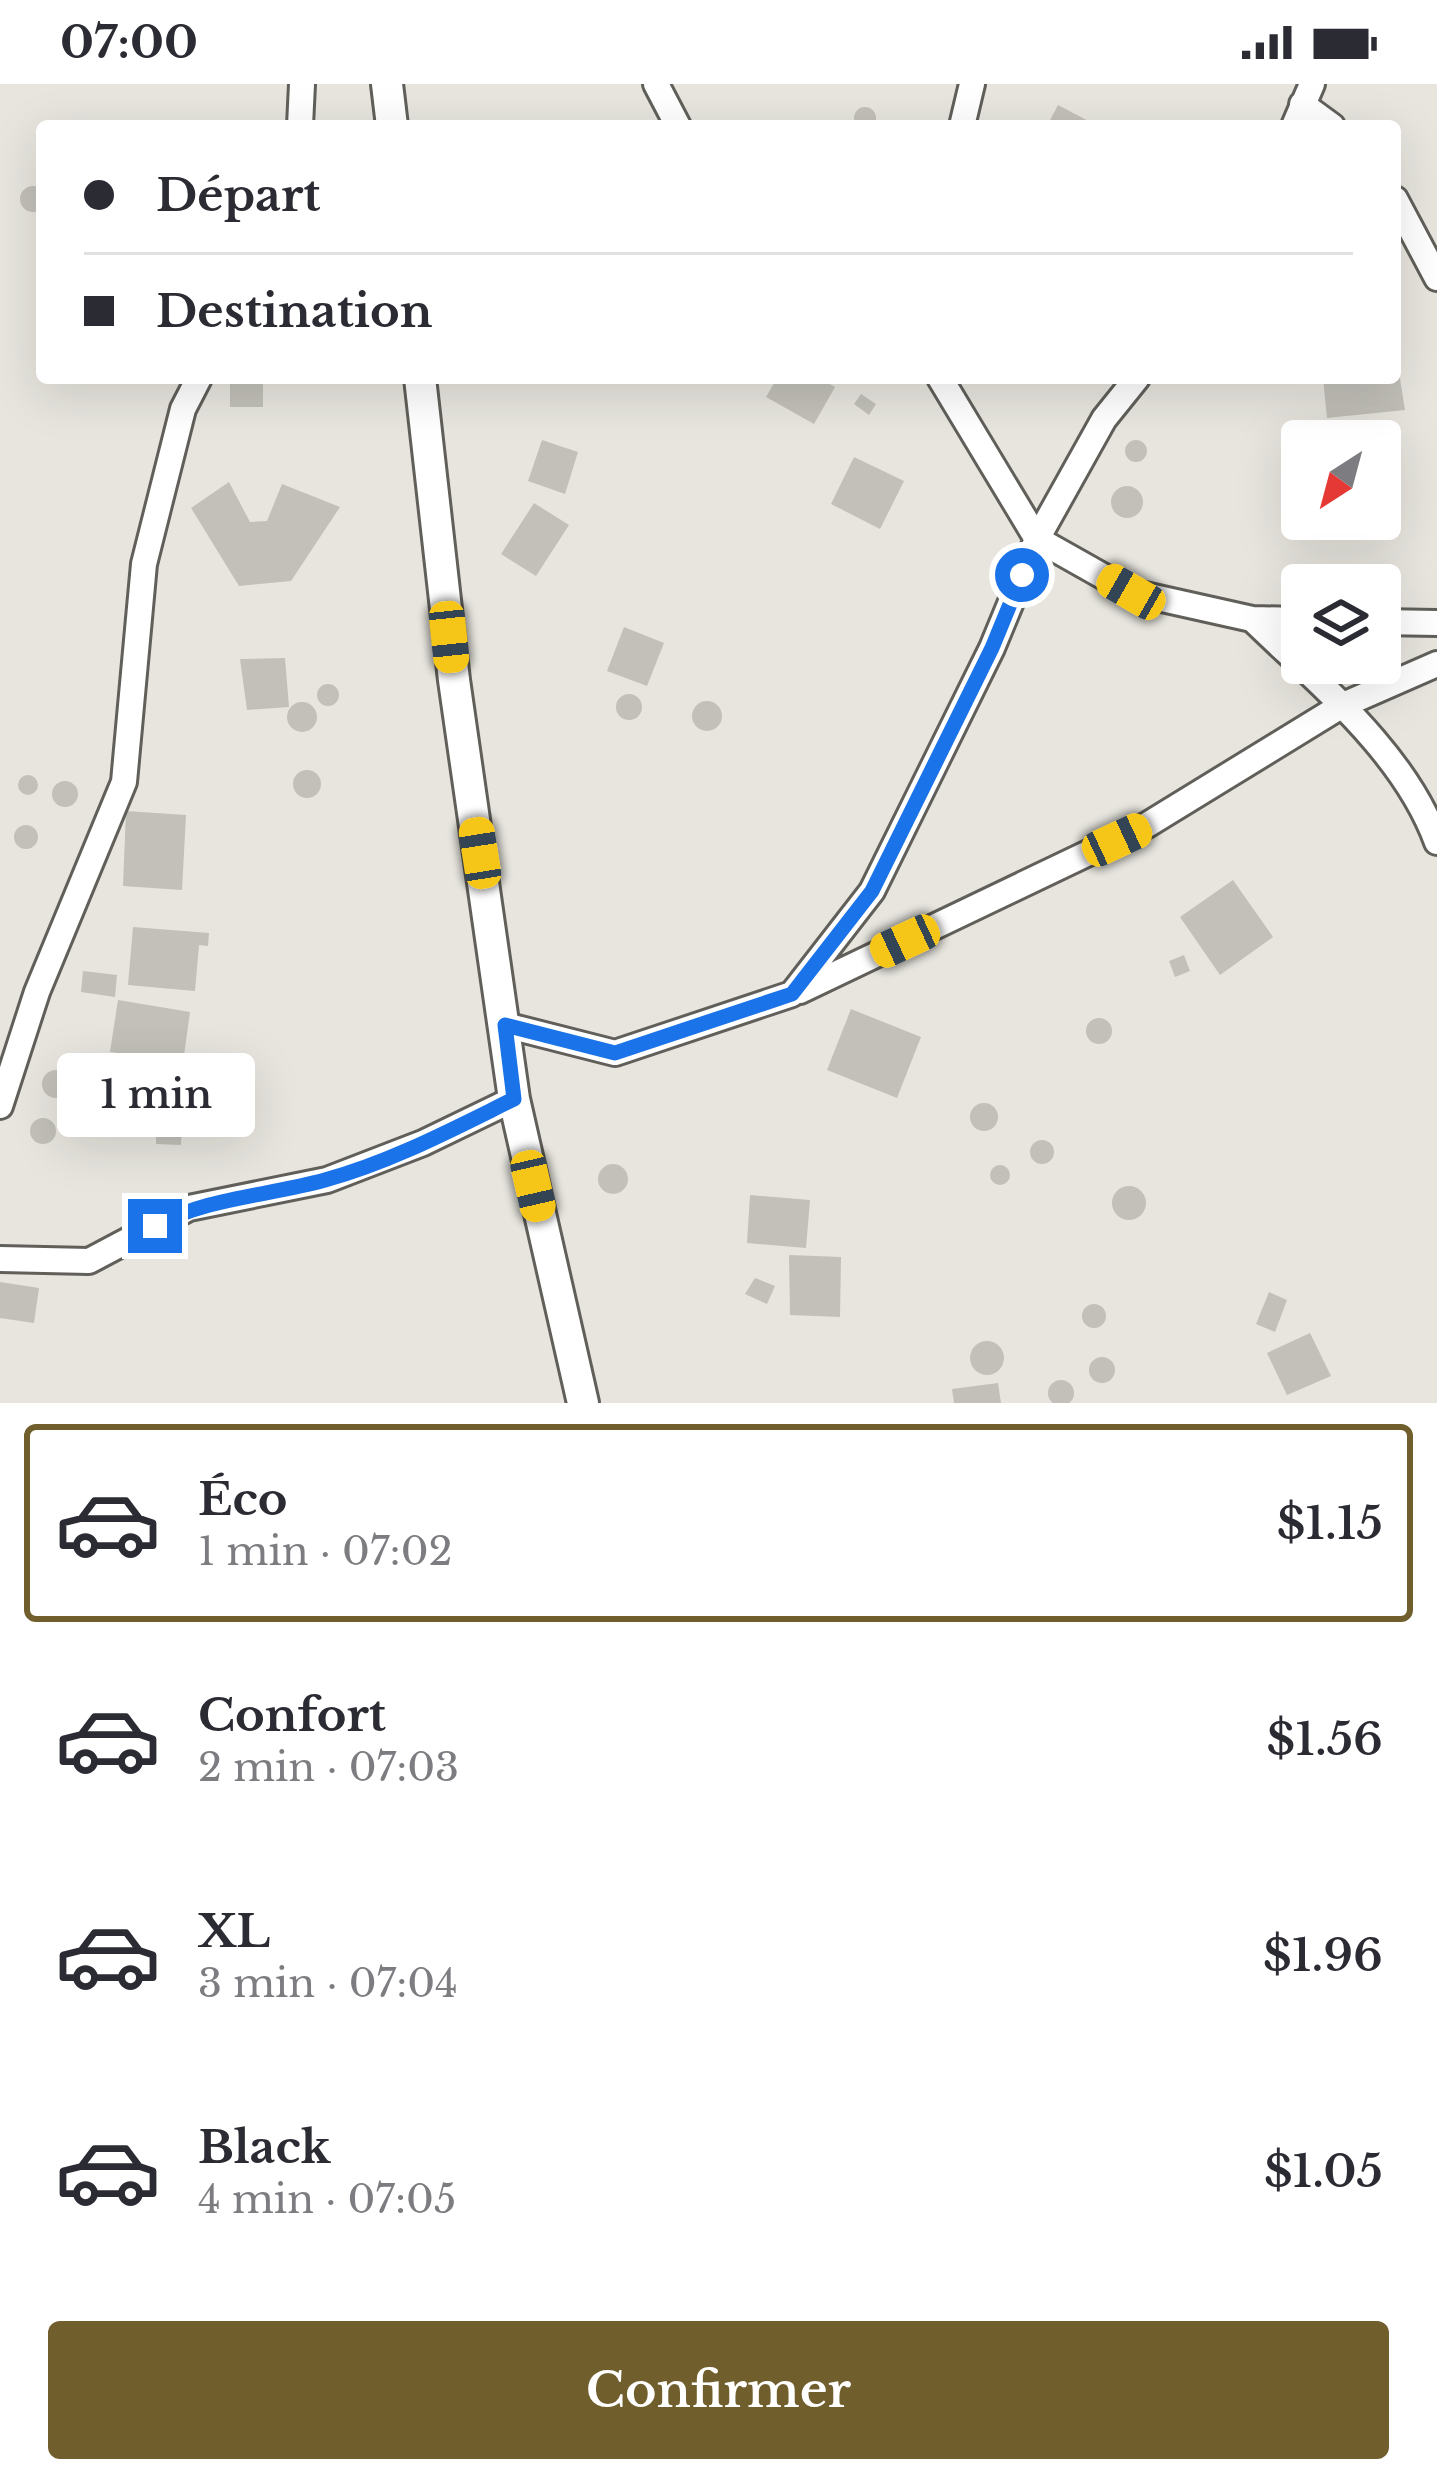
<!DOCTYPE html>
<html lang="fr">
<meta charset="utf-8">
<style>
body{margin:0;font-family:"Libre Baskerville",serif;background:#f7f7f7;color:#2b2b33;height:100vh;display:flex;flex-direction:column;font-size:45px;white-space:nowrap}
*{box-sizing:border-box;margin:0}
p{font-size:39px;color:#7c7c81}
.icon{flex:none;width:66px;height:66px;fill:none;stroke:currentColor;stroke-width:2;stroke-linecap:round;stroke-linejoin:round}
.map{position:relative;height:1319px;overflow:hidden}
.side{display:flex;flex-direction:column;background:#fff;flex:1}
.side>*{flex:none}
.hud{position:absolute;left:36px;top:36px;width:1365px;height:264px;border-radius:12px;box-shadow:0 12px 48px #0002;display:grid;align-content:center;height:264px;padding:0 48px;background:#fff}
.needle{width:78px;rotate:216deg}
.buttons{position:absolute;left:1281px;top:336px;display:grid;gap:24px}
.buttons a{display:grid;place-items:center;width:120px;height:120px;border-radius:12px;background:#fff;box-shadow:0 12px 48px #0002;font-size:60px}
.end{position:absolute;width:54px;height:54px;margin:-27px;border:15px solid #1a73e8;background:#fff;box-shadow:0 0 0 6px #fff}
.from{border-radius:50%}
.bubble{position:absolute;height:84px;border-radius:12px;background:#fff;box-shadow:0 12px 48px #0002;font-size:39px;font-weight:600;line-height:84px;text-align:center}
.car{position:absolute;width:36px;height:72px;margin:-36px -18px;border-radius:15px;box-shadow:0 0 9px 3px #0007;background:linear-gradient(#f5c518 24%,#345 0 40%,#f5c518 0 76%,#345 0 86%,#f5c518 0)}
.hud b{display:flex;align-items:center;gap:42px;height:114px;font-size:45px}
.hud b+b{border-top:3px solid #e1e1e2}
.hud i{width:30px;height:30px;background:#2b2b33}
ul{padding:21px 0 0;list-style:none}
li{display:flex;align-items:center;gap:36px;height:198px;margin:0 24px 18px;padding:0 24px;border:6px solid transparent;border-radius:12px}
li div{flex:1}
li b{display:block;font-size:45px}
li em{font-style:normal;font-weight:600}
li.current{border-color:#705e2c}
li>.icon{width:108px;height:108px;stroke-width:1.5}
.action{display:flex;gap:24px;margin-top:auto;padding:24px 48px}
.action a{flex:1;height:138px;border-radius:12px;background:#705e2c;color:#fff;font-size:48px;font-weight:600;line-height:138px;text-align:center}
.status{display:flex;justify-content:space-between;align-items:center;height:84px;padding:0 60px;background:#fff;direction:ltr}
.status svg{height:33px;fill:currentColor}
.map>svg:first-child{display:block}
.building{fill:#c2c0b9}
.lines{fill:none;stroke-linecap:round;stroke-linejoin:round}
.minor-casing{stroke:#615f59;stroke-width:30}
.tertiary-casing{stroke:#615f59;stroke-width:36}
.minor{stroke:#fff;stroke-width:24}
.tertiary{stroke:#fff;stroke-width:30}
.route{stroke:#1a73e8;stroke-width:15}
</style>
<div class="status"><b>07:00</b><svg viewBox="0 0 49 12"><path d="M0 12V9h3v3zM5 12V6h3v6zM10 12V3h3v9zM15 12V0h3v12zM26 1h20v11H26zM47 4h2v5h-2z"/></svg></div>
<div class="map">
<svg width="1437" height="1319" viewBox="0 0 1437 1319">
<rect width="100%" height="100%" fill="#e7e5de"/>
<!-- building -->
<path class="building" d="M1058,21L1098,42H1047Z
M854 34a11 11 0 1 1 22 0a11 11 0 1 1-22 0Z
M20 115a13 13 0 1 1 26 0a13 13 0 1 1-26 0Z
M1395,263L1405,326L1327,334L1323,294H1395Z
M230,294H263V323H230Z
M777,294H819L835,303L814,340L766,313Z
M861,310L876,320L869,331L854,320Z
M1125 367a11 11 0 1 1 22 0a11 11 0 1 1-22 0Z
M542,356L578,368L565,410L528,397Z
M854,373L904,397L880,445L831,420Z
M229,398L250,438L267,437L282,400L340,423L291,497L239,502L191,424Z
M1111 418a16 16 0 1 1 32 0a16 16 0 1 1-32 0Z
M534,419L569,441L536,492L501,470Z
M624,543L664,559L647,602L607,587Z
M285,574L289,623L247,626L240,575Z
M317 611a11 11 0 1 1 22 0a11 11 0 1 1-22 0Z
M616 623a13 13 0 1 1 26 0a13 13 0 1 1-26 0Z
M692 632a15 15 0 1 1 30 0a15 15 0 1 1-30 0Z
M287 633a15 15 0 1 1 30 0a15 15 0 1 1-30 0Z
M293 700a14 14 0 1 1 28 0a14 14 0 1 1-28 0Z
M18 701a10 10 0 1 1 20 0a10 10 0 1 1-20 0Z
M52 710a13 13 0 1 1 26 0a13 13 0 1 1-26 0Z
M126,727L186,731L182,806L123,802Z
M14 753a12 12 0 1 1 24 0a12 12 0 1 1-24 0Z
M1233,796L1273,853L1220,891L1180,833Z
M133,843L209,849L208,862L199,861L195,907L128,901Z
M1184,871L1190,887L1175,893L1169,877Z
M83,887L117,891L115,913L81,908Z
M118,916L190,928L183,979L110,968Z
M851,925L921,953L897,1014L827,986Z
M1086 947a13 13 0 1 1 26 0a13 13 0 1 1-26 0Z
M42 1000a14 14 0 1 1 28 0a14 14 0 1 1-28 0Z
M970 1033a14 14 0 1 1 28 0a14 14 0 1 1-28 0Z
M30 1047a13 13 0 1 1 26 0a13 13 0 1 1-26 0Z
M156,1041L182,1042L181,1061L156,1060Z
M1030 1068a12 12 0 1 1 24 0a12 12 0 1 1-24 0Z
M598 1095a15 15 0 1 1 30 0a15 15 0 1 1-30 0Z
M990 1091a10 10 0 1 1 20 0a10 10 0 1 1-20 0Z
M1112 1119a17 17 0 1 1 34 0a17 17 0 1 1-34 0Z
M750,1111L810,1116L806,1164L747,1159Z
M789,1171L841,1173L840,1233L790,1231Z
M755,1194L775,1202L767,1220L745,1210Z
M0,1198L39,1204L34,1239L0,1234Z
M1269,1208L1287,1216L1275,1248L1256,1240Z
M1082 1232a12 12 0 1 1 24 0a12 12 0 1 1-24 0Z
M1310,1249L1331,1292L1287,1311L1267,1269Z
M970 1274a17 17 0 1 1 34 0a17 17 0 1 1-34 0Z
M1089 1286a13 13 0 1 1 26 0a13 13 0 1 1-26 0Z
M1048 1309a13 13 0 1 1 26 0a13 13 0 1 1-26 0Z
M998,1299L1001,1319H954L952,1305Z"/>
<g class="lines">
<!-- minor casing -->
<g class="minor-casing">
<path id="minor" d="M656,0L678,42
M1302,20L1332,42
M300,42L302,0
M962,42L972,0
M1294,42L1312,0
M1395,115L1437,194
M940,294L1037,455L1131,508L1252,535L1302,536
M1252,535C1320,601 1404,668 1437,758
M1380,538L1437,539
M800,907L1147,741L1341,622L1437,580
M505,941L615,969L792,910L872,807L992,564L1037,455L1104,335L1137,294
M0,1022L37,908L124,698L144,480L183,325L199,294
M0,1175L89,1177L189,1124L327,1096L423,1059L514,1015"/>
</g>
<!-- tertiary casing -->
<g class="tertiary-casing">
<path id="tertiary" d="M387,0L392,42
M420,294L454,596L514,1015L583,1319"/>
</g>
<!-- minor -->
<use href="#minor" class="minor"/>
<!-- tertiary -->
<use href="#tertiary" class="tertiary"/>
</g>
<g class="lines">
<!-- route -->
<path class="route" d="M155,1142C209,1113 268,1112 325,1096C391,1078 453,1045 514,1015L505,941L615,969L792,910L872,807L992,564L1022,491"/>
</g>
</svg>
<div class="buttons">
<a><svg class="needle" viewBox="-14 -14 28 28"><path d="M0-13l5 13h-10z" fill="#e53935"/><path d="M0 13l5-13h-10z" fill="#7c7c81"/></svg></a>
<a><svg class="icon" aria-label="layers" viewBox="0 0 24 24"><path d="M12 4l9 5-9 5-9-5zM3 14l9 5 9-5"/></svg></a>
</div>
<i class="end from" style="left:1022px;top:491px"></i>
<i class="end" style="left:155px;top:1142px"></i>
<div class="bubble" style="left:57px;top:969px;width:198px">1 min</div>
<i class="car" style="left:1131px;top:508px;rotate:300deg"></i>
<i class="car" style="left:449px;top:553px;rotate:174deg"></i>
<i class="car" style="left:1117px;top:756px;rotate:65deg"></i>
<i class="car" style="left:480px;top:769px;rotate:351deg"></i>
<i class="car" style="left:905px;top:857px;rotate:245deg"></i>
<i class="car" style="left:533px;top:1102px;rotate:167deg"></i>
<div class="hud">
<b><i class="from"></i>Départ</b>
<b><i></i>Destination</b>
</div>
</div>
<section class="side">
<ul>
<li class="current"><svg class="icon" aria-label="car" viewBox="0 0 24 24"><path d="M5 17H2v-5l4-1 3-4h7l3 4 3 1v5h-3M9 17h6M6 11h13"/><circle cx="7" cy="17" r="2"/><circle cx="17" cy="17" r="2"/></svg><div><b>Éco</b><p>1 min · 07:02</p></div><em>$1.15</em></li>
<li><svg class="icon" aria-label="car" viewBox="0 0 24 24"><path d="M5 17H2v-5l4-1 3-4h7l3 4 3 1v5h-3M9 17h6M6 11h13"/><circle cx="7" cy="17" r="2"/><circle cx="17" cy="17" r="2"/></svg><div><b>Confort</b><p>2 min · 07:03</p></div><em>$1.56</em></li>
<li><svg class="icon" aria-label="car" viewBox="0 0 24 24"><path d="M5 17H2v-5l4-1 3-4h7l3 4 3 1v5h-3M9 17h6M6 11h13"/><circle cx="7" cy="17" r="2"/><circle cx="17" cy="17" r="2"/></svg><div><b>XL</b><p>3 min · 07:04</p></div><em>$1.96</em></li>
<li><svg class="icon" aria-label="car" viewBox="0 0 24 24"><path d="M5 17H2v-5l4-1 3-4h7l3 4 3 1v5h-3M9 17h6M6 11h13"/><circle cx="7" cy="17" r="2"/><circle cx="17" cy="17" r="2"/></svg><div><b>Black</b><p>4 min · 07:05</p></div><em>$1.05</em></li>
</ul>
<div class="action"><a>Confirmer</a></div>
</section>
